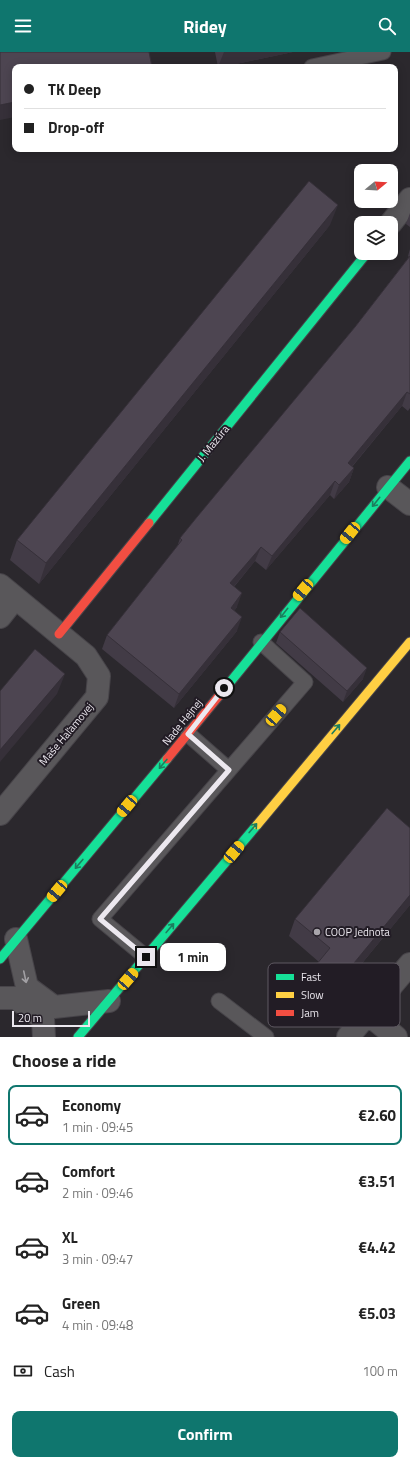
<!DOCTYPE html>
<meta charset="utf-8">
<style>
body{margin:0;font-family:"Titillium Web",sans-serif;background:#f2f2f2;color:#222;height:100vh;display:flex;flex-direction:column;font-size:15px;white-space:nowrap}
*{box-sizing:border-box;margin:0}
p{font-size:13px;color:#767676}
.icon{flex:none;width:22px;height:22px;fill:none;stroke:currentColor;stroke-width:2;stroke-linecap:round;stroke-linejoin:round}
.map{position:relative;height:985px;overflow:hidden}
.drawer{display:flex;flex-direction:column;background:#fff;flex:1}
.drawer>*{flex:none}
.hud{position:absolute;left:12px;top:12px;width:386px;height:88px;border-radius:8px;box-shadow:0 2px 10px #0003;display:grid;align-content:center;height:88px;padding:0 12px;background:#fff}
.needle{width:26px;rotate:72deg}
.buttons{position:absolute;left:354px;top:112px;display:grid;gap:8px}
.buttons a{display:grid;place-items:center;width:44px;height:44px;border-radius:8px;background:#fff;box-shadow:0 2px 10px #0003;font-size:20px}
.scale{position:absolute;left:12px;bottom:10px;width:78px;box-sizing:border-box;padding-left:4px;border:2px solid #ece8ef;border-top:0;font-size:11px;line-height:14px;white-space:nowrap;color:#ece8ef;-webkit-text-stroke:3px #221c25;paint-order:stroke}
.end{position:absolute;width:18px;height:18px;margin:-9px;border:5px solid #ece8ef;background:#111;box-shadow:0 0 0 2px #111}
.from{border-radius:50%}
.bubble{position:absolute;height:28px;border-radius:8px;background:#fff;box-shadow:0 2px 10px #0003;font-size:13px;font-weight:700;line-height:28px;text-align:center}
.car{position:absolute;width:12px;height:24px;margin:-12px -6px;border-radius:5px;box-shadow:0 0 3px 1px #0007;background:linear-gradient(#f5c518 24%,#345 0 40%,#f5c518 0 76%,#345 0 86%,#f5c518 0)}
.hud b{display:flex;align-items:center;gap:14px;height:38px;font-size:15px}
.hud b+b{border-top:1px solid #e0e0e0}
.hud i{width:10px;height:10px;background:#222}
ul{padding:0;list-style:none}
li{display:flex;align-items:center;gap:12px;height:60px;margin:0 8px 6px;padding:0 4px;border:2px solid transparent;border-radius:8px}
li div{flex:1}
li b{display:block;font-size:15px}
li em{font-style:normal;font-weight:700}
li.selected{border-color:#0f766e}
li>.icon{width:36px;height:36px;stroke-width:1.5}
h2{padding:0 12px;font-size:18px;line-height:48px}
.pay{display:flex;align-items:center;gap:10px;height:44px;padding:0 12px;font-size:15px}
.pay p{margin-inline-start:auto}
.button{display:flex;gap:8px;margin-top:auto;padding:8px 12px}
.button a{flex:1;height:46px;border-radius:8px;background:#0f766e;color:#fff;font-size:16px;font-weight:700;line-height:46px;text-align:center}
header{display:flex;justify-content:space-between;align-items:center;height:52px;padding:0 12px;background:#0f766e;color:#fff;font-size:18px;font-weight:700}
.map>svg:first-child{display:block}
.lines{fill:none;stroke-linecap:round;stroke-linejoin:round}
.lane-casing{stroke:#474449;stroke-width:17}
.street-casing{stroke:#474449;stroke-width:24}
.fast-casing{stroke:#474449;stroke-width:11}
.slow-casing{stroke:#474449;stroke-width:11}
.jam-casing{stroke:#474449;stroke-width:11}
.lane{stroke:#59575a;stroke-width:15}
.street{stroke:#59575a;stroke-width:22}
.fast{stroke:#16e098;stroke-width:9}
.slow{stroke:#ffcf43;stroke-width:9}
.jam{stroke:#f24e42;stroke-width:9}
.wall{fill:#423b46}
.shaded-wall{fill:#363039}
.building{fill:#4d4551;stroke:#363039}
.oneway{stroke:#1c7e5e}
.oneway2{stroke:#a2a0a4}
.route{stroke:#ece8ef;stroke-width:5}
.poi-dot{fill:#a8a5ab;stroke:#221c25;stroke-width:1.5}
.labels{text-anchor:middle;stroke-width:4;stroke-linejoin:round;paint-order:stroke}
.street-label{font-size:11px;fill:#ece8ef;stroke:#221c25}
.poi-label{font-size:11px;fill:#ece8ef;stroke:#221c25;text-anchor:start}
.key{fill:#221c25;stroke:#5f5962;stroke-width:1}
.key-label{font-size:11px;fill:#ece8ef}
</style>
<header><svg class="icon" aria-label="menu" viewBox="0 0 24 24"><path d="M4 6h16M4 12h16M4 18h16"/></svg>Ridey<svg class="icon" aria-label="search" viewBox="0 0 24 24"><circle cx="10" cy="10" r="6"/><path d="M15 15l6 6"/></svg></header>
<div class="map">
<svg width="410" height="985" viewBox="0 0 410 985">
<rect width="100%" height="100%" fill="#2b282d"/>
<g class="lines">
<!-- lane casing -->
<g class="lane-casing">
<path id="lane" d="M312,15L383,0
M188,682L229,718
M146,905L100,867L305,630L261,590
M219,949L266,985"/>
</g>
<!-- street casing -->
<g class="street-casing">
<path id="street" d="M391,171L410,147
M388,435L410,452
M0,533L86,604L99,624L97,645L0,762
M0,565L15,546
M16,887L27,935L54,955L109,949
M0,946H16L43,967L44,985
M368,962L396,985
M348,985L410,912"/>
</g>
<!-- fast casing -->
<g class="fast-casing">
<path id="fast" d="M149,471L367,201
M227,634L410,409
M0,907L167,707
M78,985L257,773"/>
</g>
<!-- slow casing -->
<g class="slow-casing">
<path id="slow" d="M257,773L410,590"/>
</g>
<!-- jam casing -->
<g class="jam-casing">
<path id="jam" d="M59,582L149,471
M167,707L227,634"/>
</g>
<!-- lane -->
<use href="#lane" class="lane"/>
<!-- street -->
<use href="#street" class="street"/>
<!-- fast -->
<use href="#fast" class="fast"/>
<!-- slow -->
<use href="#slow" class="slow"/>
<!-- jam -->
<use href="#jam" class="jam"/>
</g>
<!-- wall -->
<path class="wall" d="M215,0H293L222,15H218Z
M410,161V175L406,172Z
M330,173L39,532L10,508L17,488Z
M410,197V356L408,359L402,354L352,415L354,416L349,430L334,447L330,443L266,518L255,509L234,535L237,555L234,559L237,579L174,656L102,597L107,583L177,495L180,486L355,275L409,205L408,204Z
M280,580L363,627L343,650L276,591Z
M410,853L359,915L365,942L349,963L310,931L316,913L319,910L289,884L295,867Z"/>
<!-- shaded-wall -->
<path class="shaded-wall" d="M224,0H293L222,15H218Z
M15,50V65L0,68V53Z
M338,153L330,173L39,532L46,511Z
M407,340L402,354L343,425L348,411Z
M354,416L349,430L334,447L339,433Z
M335,429L330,443L266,518L272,504Z
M261,495L255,509L225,545L230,531Z
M242,541L237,555L226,570L231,556Z
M242,565L237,579L174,656L179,642Z
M367,616L363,627L343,650L347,639Z
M65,622L57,642L0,710V698Z
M410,843V853L348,928L354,911Z
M371,925L365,942L349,963L355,946Z"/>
<!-- building -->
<path class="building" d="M0,0H149L152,15H15V50L0,53Z
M309,129L338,153L46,511L17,488Z
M410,204V342L407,340L348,411L354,416L339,433L335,429L272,504L261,495L230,531L242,541L231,556L242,565L179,642L107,583L182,488L180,486L197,465L355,275Z
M300,556L367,616L347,639L280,580Z
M35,597L65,622L0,698V639Z
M387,756L410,776V843L354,911L371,925L355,946L316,913L330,896L295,867Z"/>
<!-- one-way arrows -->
<defs><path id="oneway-shaft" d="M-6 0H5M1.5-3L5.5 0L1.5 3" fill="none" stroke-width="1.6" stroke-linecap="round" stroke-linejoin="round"/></defs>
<g class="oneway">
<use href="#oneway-shaft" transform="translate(376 450) rotate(129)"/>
<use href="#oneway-shaft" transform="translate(284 561) rotate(129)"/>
<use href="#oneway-shaft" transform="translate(336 677) rotate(-50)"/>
<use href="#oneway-shaft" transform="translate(163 712) rotate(130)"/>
<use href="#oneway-shaft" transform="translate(253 776) rotate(-50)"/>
<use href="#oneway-shaft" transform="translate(79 812) rotate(130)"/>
<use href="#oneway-shaft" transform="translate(170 876) rotate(-50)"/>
</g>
<use class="oneway2" href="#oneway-shaft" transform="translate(25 925) rotate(78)"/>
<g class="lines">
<!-- route -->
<path class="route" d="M146,905L100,867L229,718L188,682L224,636"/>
</g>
<!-- markers -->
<circle class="poi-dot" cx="317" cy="880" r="4"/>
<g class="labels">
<!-- street labels -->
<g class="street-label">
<text transform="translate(213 391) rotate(-51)" y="4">J. Mazúra</text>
<text transform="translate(182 670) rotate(-51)" y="4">Nade Hejnej</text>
<text transform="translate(66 682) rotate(-50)" y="4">Maše Haľamovej</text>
</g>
<!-- poi labels -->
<g class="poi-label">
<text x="325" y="884">COOP Jednota</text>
</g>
</g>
<!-- legend -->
<rect x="268" y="911" width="132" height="64" rx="6" class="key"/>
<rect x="276" y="922" width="18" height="6" fill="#16e098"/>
<rect x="276" y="940" width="18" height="6" fill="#ffcf43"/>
<rect x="276" y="958" width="18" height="6" fill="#f24e42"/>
<g class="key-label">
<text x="301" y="929">Fast</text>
<text x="301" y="947">Slow</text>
<text x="301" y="965">Jam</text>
</g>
</svg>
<div class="buttons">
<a><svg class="needle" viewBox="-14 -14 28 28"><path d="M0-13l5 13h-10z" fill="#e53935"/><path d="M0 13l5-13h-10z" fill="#767676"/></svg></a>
<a><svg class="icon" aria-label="layers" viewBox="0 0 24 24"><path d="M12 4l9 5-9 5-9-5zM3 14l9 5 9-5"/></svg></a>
</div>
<div class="scale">20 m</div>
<i class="end from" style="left:224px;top:636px"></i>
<i class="end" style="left:146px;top:905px"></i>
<div class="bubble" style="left:160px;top:891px;width:66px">1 min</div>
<i class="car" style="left:350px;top:481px;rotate:219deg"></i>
<i class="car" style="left:303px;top:538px;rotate:220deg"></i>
<i class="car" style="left:276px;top:663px;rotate:41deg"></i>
<i class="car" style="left:127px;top:754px;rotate:220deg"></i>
<i class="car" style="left:234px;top:800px;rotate:40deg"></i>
<i class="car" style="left:57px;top:839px;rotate:220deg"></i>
<i class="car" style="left:128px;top:927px;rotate:41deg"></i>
<div class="hud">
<b><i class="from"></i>TK Deep</b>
<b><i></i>Drop-off</b>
</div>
</div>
<section class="drawer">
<h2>Choose a ride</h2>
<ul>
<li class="selected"><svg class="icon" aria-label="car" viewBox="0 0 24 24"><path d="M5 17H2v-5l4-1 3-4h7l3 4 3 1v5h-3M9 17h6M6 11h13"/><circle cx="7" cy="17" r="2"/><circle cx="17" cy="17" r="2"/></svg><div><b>Economy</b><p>1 min · 09:45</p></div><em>€2.60</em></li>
<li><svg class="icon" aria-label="car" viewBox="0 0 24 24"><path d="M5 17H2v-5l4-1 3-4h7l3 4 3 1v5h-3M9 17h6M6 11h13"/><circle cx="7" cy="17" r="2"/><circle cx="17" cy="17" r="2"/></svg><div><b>Comfort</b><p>2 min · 09:46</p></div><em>€3.51</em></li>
<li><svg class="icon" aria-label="car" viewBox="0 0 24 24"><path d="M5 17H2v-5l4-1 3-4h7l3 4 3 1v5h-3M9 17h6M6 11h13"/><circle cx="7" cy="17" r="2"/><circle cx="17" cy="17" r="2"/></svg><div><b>XL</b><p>3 min · 09:47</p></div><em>€4.42</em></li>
<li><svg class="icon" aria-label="car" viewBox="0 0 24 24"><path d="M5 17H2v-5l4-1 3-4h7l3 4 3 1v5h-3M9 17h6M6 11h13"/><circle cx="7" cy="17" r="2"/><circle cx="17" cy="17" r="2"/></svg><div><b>Green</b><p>4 min · 09:48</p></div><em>€5.03</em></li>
</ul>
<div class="pay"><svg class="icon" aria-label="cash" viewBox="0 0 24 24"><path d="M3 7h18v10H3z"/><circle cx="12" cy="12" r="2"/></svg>Cash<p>100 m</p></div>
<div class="button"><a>Confirm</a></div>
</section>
